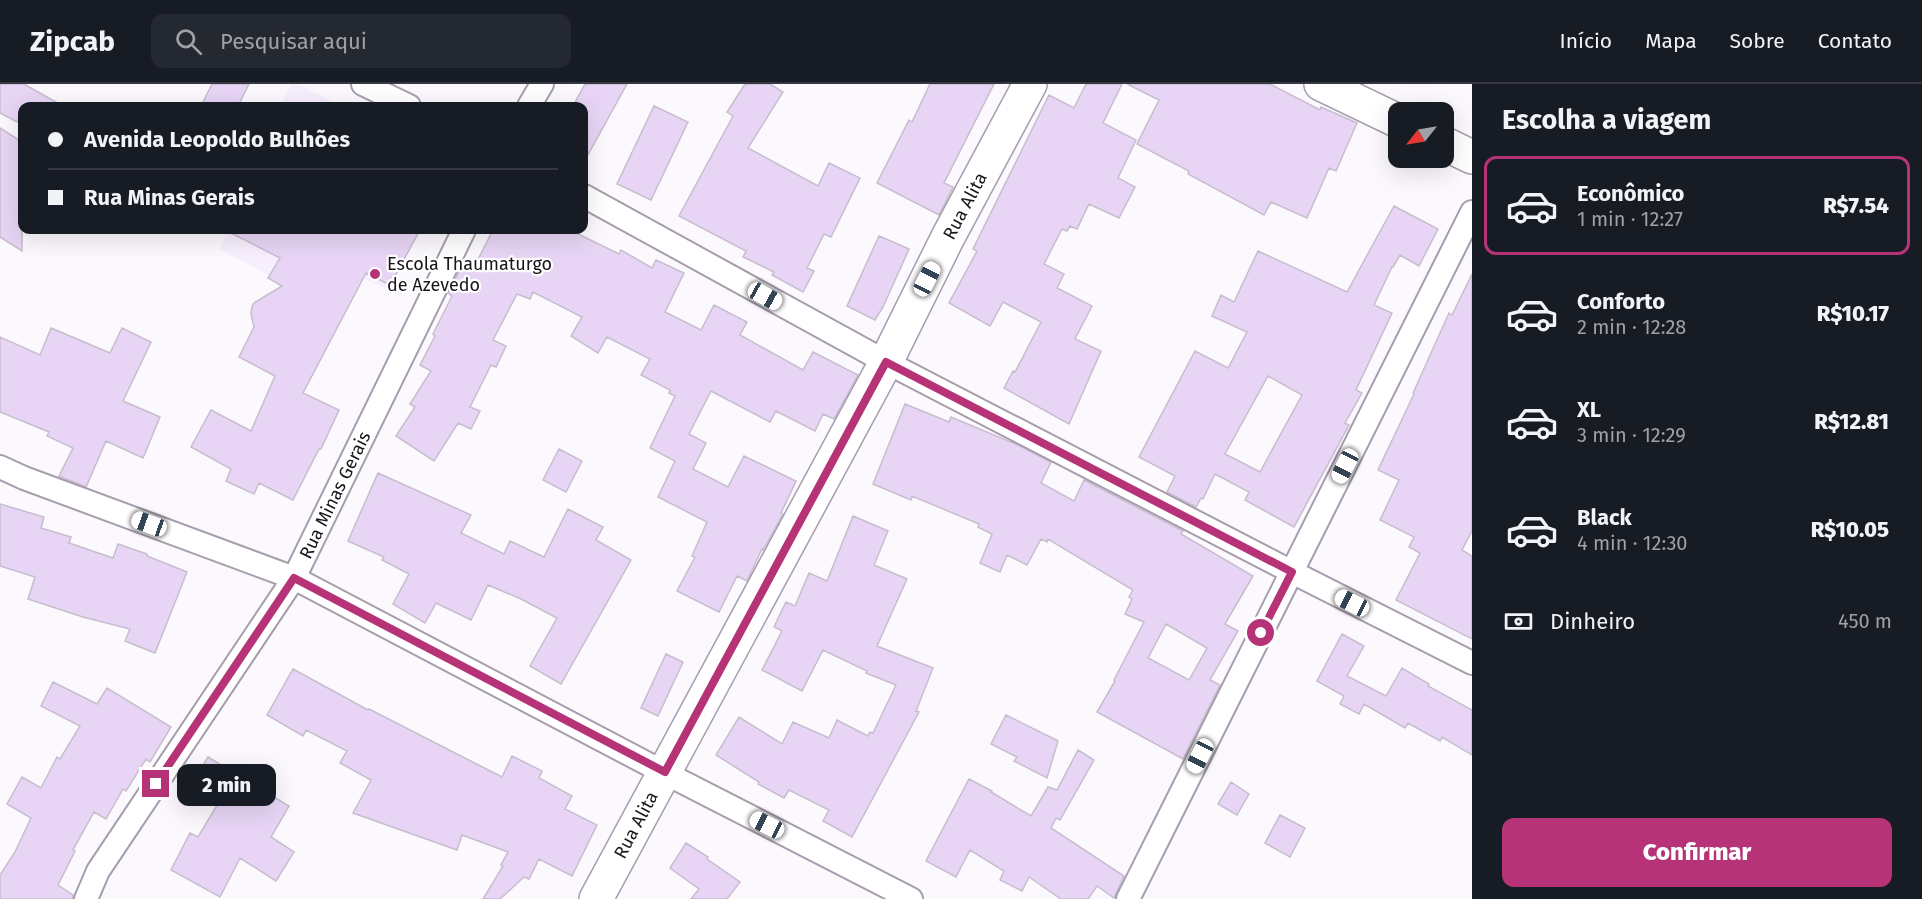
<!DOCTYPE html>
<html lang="pt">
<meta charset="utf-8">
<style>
body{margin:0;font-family:"Fira Sans",sans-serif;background:#242831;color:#f1f3f6;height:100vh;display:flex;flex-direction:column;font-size:22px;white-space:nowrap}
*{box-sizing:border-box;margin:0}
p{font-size:20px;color:#9ea1a6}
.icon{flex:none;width:33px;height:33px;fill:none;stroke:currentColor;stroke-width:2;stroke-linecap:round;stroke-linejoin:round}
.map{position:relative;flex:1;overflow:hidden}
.sheet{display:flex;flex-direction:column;background:#171b24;width:450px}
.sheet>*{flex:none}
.guide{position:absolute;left:18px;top:18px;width:570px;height:132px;border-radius:12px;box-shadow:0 6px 24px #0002;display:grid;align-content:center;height:132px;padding:0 30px;background:#171b24}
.needle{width:39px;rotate:239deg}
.buttons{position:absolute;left:1388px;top:18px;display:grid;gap:12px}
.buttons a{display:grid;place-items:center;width:66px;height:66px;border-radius:12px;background:#171b24;box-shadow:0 6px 24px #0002;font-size:30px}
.end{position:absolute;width:27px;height:27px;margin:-14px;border:8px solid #b73378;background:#fff;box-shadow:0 0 0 3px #fff}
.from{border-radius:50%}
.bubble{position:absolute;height:42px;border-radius:12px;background:#171b24;box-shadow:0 6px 24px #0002;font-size:20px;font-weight:800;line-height:42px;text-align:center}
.car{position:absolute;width:18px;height:36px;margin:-18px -9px;border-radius:8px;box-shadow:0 0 4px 2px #0007;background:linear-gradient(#fff 24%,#345 0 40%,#fff 0 76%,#345 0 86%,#fff 0)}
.guide b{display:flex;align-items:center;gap:21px;height:57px;font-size:22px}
.guide b+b{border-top:2px solid #363941}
.guide i{width:15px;height:15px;background:#f1f3f6}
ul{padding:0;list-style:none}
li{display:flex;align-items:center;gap:18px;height:99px;margin:0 12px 9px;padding:0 18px;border:3px solid transparent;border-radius:12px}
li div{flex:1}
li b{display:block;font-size:22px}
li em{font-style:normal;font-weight:800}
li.selected{border-color:#b73378}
li>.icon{width:54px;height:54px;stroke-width:1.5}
h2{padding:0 30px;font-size:27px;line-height:72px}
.pay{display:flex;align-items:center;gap:15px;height:66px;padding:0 30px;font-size:22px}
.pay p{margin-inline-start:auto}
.cta{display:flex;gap:12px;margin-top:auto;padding:12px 30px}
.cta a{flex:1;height:69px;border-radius:12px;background:#b73378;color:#fff;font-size:24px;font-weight:800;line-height:69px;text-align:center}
header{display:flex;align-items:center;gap:36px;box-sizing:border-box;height:84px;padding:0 30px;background:#171b24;border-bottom:2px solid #363941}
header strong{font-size:28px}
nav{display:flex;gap:33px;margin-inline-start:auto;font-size:21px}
.search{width:420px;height:54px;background:#242831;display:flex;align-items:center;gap:15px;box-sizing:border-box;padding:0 21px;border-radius:12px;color:#9ea1a6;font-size:22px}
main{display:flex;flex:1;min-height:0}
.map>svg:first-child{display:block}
.built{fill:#f7effd}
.building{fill:#e8d5f6;stroke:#c6bdcd;stroke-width:1.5;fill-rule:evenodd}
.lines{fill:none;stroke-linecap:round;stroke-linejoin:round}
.street-casing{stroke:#a69dad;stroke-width:26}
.secondary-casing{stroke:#a69dad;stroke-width:36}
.street{stroke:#fff;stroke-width:22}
.secondary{stroke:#fff;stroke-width:33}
.route{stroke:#b73378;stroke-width:8}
.poi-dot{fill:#b73378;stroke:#fff;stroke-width:2}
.labels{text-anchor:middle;stroke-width:4.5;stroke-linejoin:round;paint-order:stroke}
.street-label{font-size:18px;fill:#19151b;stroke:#fff}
.poi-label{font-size:18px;fill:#19151b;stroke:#fff;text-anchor:start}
</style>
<header>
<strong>Zipcab</strong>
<div class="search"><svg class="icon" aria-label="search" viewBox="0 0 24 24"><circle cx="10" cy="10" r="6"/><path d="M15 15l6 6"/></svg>Pesquisar aqui</div>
<nav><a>Início</a><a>Mapa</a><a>Sobre</a><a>Contato</a></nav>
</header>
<main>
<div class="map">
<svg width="1472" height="815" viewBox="0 0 1472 815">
<rect width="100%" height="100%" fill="#fbf9fd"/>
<!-- built -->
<path class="built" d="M291,0H299L340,22H281Z
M228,146H420L389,206L317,174L298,207L220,165Z"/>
<!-- building -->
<path class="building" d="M0,0H24L63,22H22V29L17,38L0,29Z
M212,0H249L238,22H201Z
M585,0H627L584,78V22H573Z
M745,0H770L783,8L748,64L818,102L829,79L860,94L831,153L824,150L807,184L814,187L803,208L772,191L774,188L743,173L746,167L679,132L733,32L727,28Z
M930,0H994L944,99L953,103L939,131L877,99L909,36L912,38Z
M1086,0H1122L1103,39L1136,56L1118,94L1135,103L1119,134L1089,120L1077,145L1070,142L1067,147L1062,145L1044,180L1064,190L1057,204L1092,222L1075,255L1101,267L1069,340L1004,304L1013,287L1015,288L1041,238L1003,218L990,242L949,219L977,167L973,165L1049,11L1074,24Z
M1127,0H1270L1320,26L1321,23L1357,39L1336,87L1329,84L1307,134L1271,118L1264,131L1188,90L1189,87L1137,60L1159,16Z
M654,22L688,38L651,116L617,100Z
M0,44L22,58V167L0,153Z
M1394,122L1438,145L1419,182L1400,171L1393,183H1392L1374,221L1392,229L1356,306L1362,309L1345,339L1349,341L1294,443L1245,416L1249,408L1215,390L1203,415L1201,414L1196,423L1167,408L1175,392L1139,373L1195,267L1228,284L1247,248L1212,232L1221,211L1234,218L1258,167L1347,208ZM1268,292L1302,311L1260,388L1225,370Z
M225,146H420L390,201L366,189L303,309L339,326L321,365H319L293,416L259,399L254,410L226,397L231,385L191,363L211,326L251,347L275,292L239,273L254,243L251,230L252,222L254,219L282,202L268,194L280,174Z
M493,146H570L619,170L621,166L652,184L656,176L684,189L665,228L701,246L714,221L747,238L740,251L803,286L813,268L858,291L834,335L823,330L815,347L776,327L770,338L711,307L689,350L706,359L693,385L728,403L744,372L796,397L781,429L783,430L763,466L762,465L747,497L737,492L719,528L677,507L695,473L692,472L707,438L658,413L675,377L650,364L675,312L669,309L670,306L641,291L650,275L607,253L598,269L571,252L582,233L533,208L530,215L517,210L493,256L506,262L496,283L491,281L470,323L480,327L471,345L458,339L434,377L396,352L415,323L410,320L431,287L420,281L435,252L433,250L452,212L448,209L463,180L473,185Z
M879,152L909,165L883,223L875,236L847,222Z
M1472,190V447L1462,466L1472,472V555L1396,516L1420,469L1409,463L1414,453L1380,436L1399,396L1378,386L1414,310L1413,309L1449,229L1452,231Z
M51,244L110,269L122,244L151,258L123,317L160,333L143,374L106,357L86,403L59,392L73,364L47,352L49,348L0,328V253L40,271Z
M905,320L949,338L951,333L1018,361L1051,378L1041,399L1074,417L1084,396L1183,447L1181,450L1253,492L1225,540L1238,547L1210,596L1220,601L1183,675L1097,628L1115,597L1114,596L1144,538L1125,530L1132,515L1129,513L1133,506L1048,455L1047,458L1041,455L1027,481L1007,471L1000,488L980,479L992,450L978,443L979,440L912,412L911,416L873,400ZM1166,540L1207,564L1189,596L1148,574Z
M559,365L582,377L566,408L543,396Z
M378,389L471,431L461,449L504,470L510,457L544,473L568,425L603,443L596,456L631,476L561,600L530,582L557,534L521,515L488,501L471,536L436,519L425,539L393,520L409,490L382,476L384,473L348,457Z
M0,420L44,433L41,444L71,453L69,459L113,474L118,460L147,470V472L187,488L155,569L125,557L130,545L83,533L28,515L35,493L0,482Z
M853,432L888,447L874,481L907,495L877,562L933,584L916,627L919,628L852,753L823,737L829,726L789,706L784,714L758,700L759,698L716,671L739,633L782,660L793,638L829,654L837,636L868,652L870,648L873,649L896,601L866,589L867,587L823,566L802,607L762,586L782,547L774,543L786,518L795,522L809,489L827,497Z
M1342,550L1364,562L1347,592L1386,612L1402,584L1429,600L1428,602L1472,626V671L1442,653L1440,657L1408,639L1405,644L1364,620L1359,630L1340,620L1344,612L1317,597Z
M666,570L683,578L658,632L641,624Z
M293,585L368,626L369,625L502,693L512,672L542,687L539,694L572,712L565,725L597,741L572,792L539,775L529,795L524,793L500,815H483L503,782L501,781L508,768L462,751L457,766L353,729L371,696L340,679L347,667L306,646L303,652L267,631Z
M53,598L97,620L107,604L171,643L150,678L146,675L126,707L123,705L106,735L94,728L73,766L75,767L58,801L73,811V815H0V791L15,768L31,734L7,720L22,693L41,704L57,673L60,675L80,642L41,622Z
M1006,631L1058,657L1047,694L1014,677L1017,673L991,660Z
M1078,666L1094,676L1060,736L1056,734L1051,744L1124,792L1114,814L1097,802L1088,815H1061L1029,793L1022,807L1000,796L1004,787L970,766L956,793L926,777L969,695L992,707L991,708L1031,732L1048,703L1057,706Z
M208,673L289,722L271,753L294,768L276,797L240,774L220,813L171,786L190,749L198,753L222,713L194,696Z
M1231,698L1249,710L1237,731L1218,720Z
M1280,731L1305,744L1290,773L1265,759Z
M686,759L708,773L707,775L740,798L727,815H691L699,805L670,784Z"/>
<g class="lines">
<!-- street casing -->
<g class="street-casing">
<path id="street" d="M363,0L409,22
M529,22L542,0
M584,112L886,278L1292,488L1472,579
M0,383L24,394L294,494L665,689L911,815
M86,815L98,787L294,494L464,146
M1128,815L1472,128"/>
</g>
<!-- secondary casing -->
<g class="secondary-casing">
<path id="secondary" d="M1321,0L1398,37
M1443,59L1472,73
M596,815L886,278L948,153L1030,0"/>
</g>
<!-- street -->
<use href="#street" class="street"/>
<!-- secondary -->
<use href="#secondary" class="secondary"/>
</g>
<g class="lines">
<!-- route -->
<path class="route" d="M156,700L294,494L665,688L886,278L1292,488L1261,549"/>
</g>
<!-- markers -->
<circle class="poi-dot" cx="375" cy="190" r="6"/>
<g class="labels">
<!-- street labels -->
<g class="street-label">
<text transform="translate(965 122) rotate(-62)" y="6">Rua Alita</text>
<text transform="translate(335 411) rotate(-64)" y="6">Rua Minas Gerais</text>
<text transform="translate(636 741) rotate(-62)" y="6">Rua Alita</text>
</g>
<!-- poi labels -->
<g class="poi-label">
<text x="387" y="186">Escola Thaumaturgo<tspan x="387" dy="21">de Azevedo</tspan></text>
</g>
</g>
</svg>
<div class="buttons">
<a><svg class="needle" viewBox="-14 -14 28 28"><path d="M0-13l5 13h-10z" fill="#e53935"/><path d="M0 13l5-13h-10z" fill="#9ea1a6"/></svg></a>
</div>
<i class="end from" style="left:1261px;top:549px"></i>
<i class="end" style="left:156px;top:700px"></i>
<div class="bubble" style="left:177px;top:680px;width:99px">2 min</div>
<i class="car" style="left:927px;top:195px;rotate:27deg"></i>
<i class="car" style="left:765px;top:212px;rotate:119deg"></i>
<i class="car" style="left:1345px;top:382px;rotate:207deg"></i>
<i class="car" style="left:149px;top:440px;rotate:290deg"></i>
<i class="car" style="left:1352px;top:519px;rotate:297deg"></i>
<i class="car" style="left:1200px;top:672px;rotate:207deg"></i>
<i class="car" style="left:767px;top:741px;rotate:297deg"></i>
<div class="guide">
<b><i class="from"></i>Avenida Leopoldo Bulhões</b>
<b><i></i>Rua Minas Gerais</b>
</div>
</div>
<section class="sheet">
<h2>Escolha a viagem</h2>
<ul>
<li class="selected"><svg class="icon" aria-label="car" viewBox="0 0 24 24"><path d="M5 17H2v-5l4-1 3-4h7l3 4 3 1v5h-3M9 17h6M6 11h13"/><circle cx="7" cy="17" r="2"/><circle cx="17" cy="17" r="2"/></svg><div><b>Econômico</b><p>1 min · 12:27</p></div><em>R$7.54</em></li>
<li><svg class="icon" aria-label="car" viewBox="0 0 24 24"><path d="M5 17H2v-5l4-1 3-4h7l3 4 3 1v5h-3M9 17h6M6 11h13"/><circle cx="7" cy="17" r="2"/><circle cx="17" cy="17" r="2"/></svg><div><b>Conforto</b><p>2 min · 12:28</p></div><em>R$10.17</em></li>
<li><svg class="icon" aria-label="car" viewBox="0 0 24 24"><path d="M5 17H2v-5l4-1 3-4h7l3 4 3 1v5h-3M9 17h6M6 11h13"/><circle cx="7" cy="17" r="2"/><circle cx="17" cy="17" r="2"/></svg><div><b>XL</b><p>3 min · 12:29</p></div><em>R$12.81</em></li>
<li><svg class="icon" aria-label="car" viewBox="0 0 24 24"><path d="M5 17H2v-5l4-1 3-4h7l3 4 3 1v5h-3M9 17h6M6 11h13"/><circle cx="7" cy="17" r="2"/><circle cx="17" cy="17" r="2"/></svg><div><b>Black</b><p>4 min · 12:30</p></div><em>R$10.05</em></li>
</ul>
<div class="pay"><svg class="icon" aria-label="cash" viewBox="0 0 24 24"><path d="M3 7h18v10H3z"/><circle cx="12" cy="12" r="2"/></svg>Dinheiro<p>450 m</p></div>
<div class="cta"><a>Confirmar</a></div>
</section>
</main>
